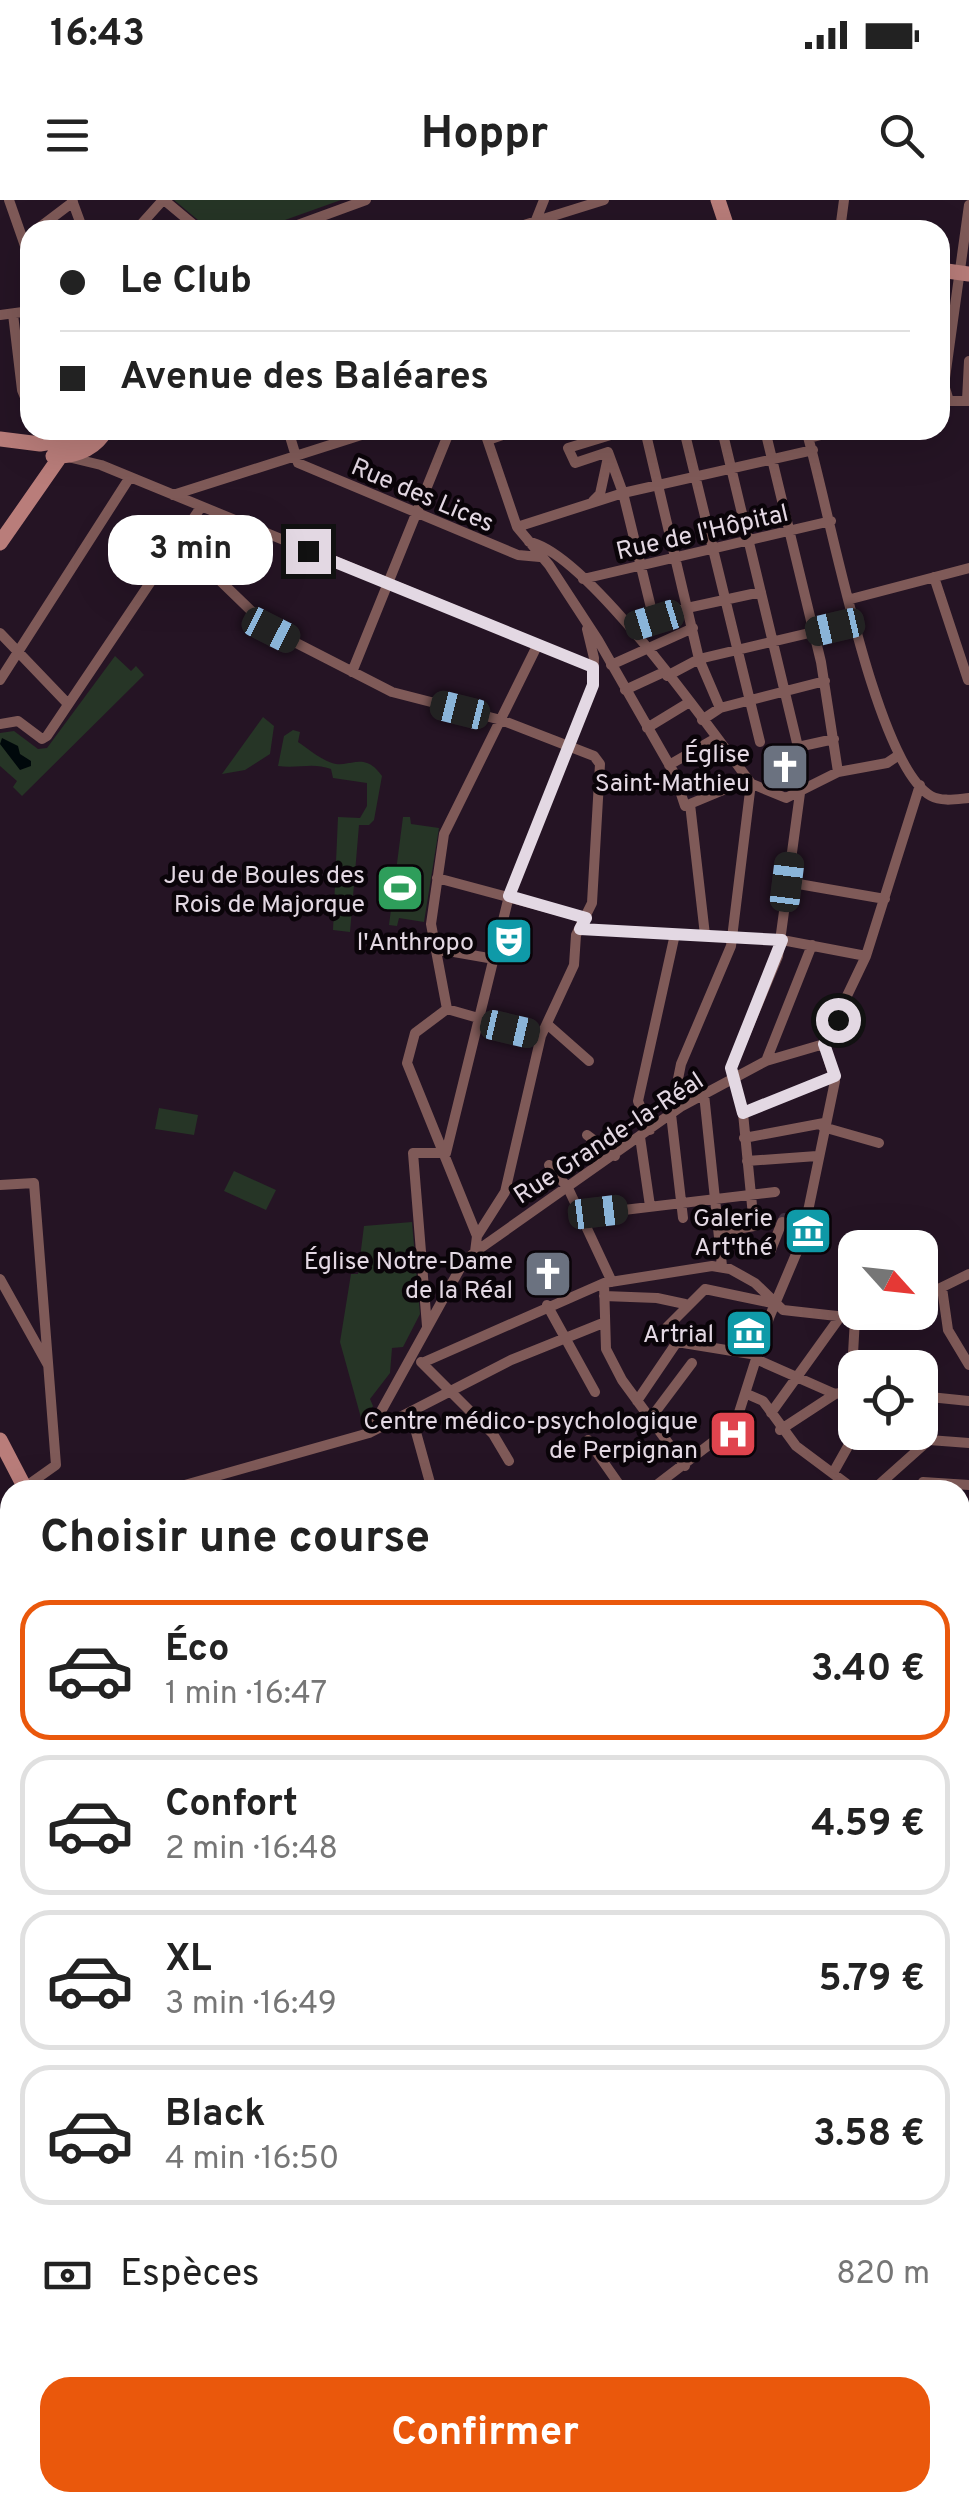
<!DOCTYPE html>
<html lang="fr">
<meta charset="utf-8">
<style>
body{margin:0;font-family:Overpass,sans-serif;background:#f2f2f2;color:#222;height:100vh;display:flex;flex-direction:column;font-size:38px;white-space:nowrap}
*{box-sizing:border-box;margin:0}
p{font-size:32px;color:#767676}
.icon{flex:none;width:55px;height:55px;fill:none;stroke:currentColor;stroke-width:2;stroke-linecap:round;stroke-linejoin:round}
.map{position:relative;flex:1;overflow:hidden}
.drawer{position:absolute;left:0px;top:1280px;width:970px;height:1032px;display:flex;flex-direction:column;background:#fff;border-radius:30px 30px 0 0;box-shadow:0 10px 40px #0002}
.drawer>*{flex:none}
.top-card{position:absolute;left:20px;top:20px;width:930px;height:220px;border-radius:30px;box-shadow:0 10px 40px #0002;display:grid;align-content:center;height:220px;padding:0 40px;background:#fff}
.needle{width:65px;rotate:117deg}
.fabs{position:absolute;left:838px;top:1030px;display:grid;gap:20px}
.fabs a{display:grid;place-items:center;width:100px;height:100px;border-radius:20px;background:#fff;box-shadow:0 10px 40px #0002;font-size:50px}
.end{position:absolute;width:45px;height:45px;margin:-22px;border:12px solid #e3d8e3;background:#111;box-shadow:0 0 0 5px #111}
.from{border-radius:50%}
.bubble{position:absolute;height:70px;border-radius:30px;background:#fff;box-shadow:0 10px 40px #0002;font-size:32px;font-weight:700;line-height:70px;text-align:center}
.car{position:absolute;width:30px;height:60px;margin:-30px -15px;border-radius:12px;box-shadow:0 0 8px 2px #0007;background:linear-gradient(#222 24%,#8ab4d8 0 40%,#222 0 76%,#8ab4d8 0 86%,#222 0)}
.top-card b{display:flex;align-items:center;gap:35px;height:95px;font-size:38px}
.top-card b+b{border-top:2px solid #e0e0e0}
.top-card i{width:25px;height:25px;background:#222}
ul{padding:0;list-style:none}
li{display:flex;align-items:center;gap:30px;height:140px;margin:0 20px 15px;padding:0 20px;border:5px solid #e0e0e0;border-radius:30px}
li div{flex:1}
li b{display:block;font-size:38px}
li em{font-style:normal;font-weight:700}
li.on{border-color:#ea580c}
li>.icon{width:90px;height:90px;stroke-width:1.5}
h2{padding:0 40px;font-size:45px;line-height:120px}
.pay{display:flex;align-items:center;gap:25px;height:110px;padding:0 40px;font-size:38px}
.pay p{margin-inline-start:auto}
.cta{display:flex;gap:20px;margin-top:auto;padding:20px 40px}
.cta a{flex:1;height:115px;border-radius:30px;background:#ea580c;color:#fff;font-size:40px;font-weight:700;line-height:115px;text-align:center}
.status{display:flex;justify-content:space-between;align-items:center;height:70px;padding:0 50px;background:#fff;direction:ltr}
.status svg{height:28px;fill:currentColor}
header{display:flex;justify-content:space-between;align-items:center;height:130px;padding:0 40px;background:#fff;font-size:45px;font-weight:700}
.map>svg:first-child{display:block}
.green{fill:#263526}
.water{fill:#00080b}
.lines{fill:none;stroke-linecap:round;stroke-linejoin:round}
.street-tunnel{stroke:#423141;stroke-width:10;stroke-dasharray:10 5;stroke-linecap:butt}
.street{stroke:#7f5a58;stroke-width:10}
.secondary{stroke:#b97d7a;stroke-width:15}
.route{stroke:#e3d8e3;stroke-width:12}
.labels{text-anchor:middle;stroke-width:9;stroke-linejoin:round;paint-order:stroke}
.street-label{font-size:25px;fill:#e3d8e3;stroke:#0a0409}
.poi-label{font-size:25px;fill:#e3d8e3;stroke:#0a0409;text-anchor:end}
</style>
<div class="status"><b>16:43</b><svg viewBox="0 0 49 12"><path d="M0 12V9h3v3zM5 12V6h3v6zM10 12V3h3v9zM15 12V0h3v12zM26 1h20v11H26zM47 4h2v5h-2z"/></svg></div>
<header><svg class="icon" aria-label="menu" viewBox="0 0 24 24"><path d="M4 6h16M4 12h16M4 18h16"/></svg>Hoppr<svg class="icon" aria-label="search" viewBox="0 0 24 24"><circle cx="10" cy="10" r="6"/><path d="M15 15l6 6"/></svg></header>
<div class="map">
<svg width="969" height="2311" viewBox="0 0 969 2311">
<rect width="100%" height="100%" fill="#251424"/>
<!-- green -->
<path class="green" d="M174,0H341L257,30H210Z
M115,456L131,471L136,466L144,475L22,596L13,587L17,581L0,566V533L14,531L38,549L47,548Z
M263,517L274,526L270,554L245,570L222,574Z
M293,530L300,532L298,542C308,549 324,562 336,564C352,566 365,552 382,576L374,620L369,625H359L350,732L333,730L338,617L360,618L367,606V583L333,578L331,569C312,562 298,569 278,566L284,536Z
M403,617H410L411,624L439,628L424,722L399,718L397,726L389,725Z
M159,908L198,915L194,935L155,929Z
M234,971L276,990L266,1010L224,991Z
M412,1022L420,1114L403,1147L392,1148L390,1173L370,1199L373,1206L363,1225L340,1142L351,1074H358L364,1026Z
M969,1848V1941L960,1940V1851Z
M364,2302L454,2303L457,2311H362Z"/>
<!-- water -->
<path class="water" d="M2,538L18,546L20,554L31,561V566L20,570L0,544Z"/>
<g class="lines">
<!-- street-tunnel -->
<path class="street-tunnel" d="M782,1022L784,1018L801,1022"/>
<!-- street -->
<path class="street" d="M9,0L30,60
M72,0L83,30
M164,0L200,30
M969,5L944,185L949,201H969
M36,30L73,2
M136,30L163,0
M284,30L366,0
M508,30L604,0
M532,30L544,0
M840,30L844,0
M13,114L22,190L30,209
M0,115L30,111
M967,200L969,161
M40,230L41,234
M288,230L298,263L518,355L540,357
M484,230L517,327L549,365L598,440L674,573L685,606L745,581L786,598L838,572L887,563L899,555
M645,230L699,459L720,508
M684,230L760,542
M722,230L798,547L834,539
M765,230L821,462L838,572
M806,230C828,302 874,564 931,596C942,602 957,599 969,598
M809,238L841,230
M488,240L517,230
M608,252L623,293L654,420
M608,252L575,263L568,248L627,230
M72,258L101,265L593,467
M173,295L377,230
M593,301L600,294L608,257
M517,327L623,293L813,250
M178,340L271,430L392,492L501,520L594,556L600,564L592,703L576,735L574,765L541,836L505,992L477,1036L475,1052
M529,342C586,352 711,530 750,582
M934,377L968,480
M583,379L831,321
M851,399L969,368
M630,427L687,408L761,392
M0,433L68,504
M611,465L693,428
M352,472L450,230
M667,476L699,459L856,422
M0,480L130,277
M625,490L664,472
M702,520L720,508L825,481
M0,524L18,521L42,539L47,536L201,307
M647,528L688,503
M669,565L716,538
M690,604L705,735
M437,678L586,718
M787,682L885,699
M580,729L782,740L866,756
M437,749L494,759
M447,809L431,724L444,634L537,446
M447,809L415,833L407,863L477,1036
M447,809L541,836
M547,824L589,861
M824,844L866,756L920,585
M766,861L812,745
M704,894L722,1066
M682,906L677,884L681,864L731,746L751,583
M743,913L835,876
M671,914L683,1018
M823,927L879,943
M650,930L638,901L675,734
M587,935L615,956
M640,937L650,1006
M744,938L824,923
M747,961L817,956
M549,965L568,988L612,1082
M0,985L34,983L56,1265L25,1287
M582,1015L775,992
M719,1032L754,1026L743,913L731,868L778,756L800,593
M771,1050L782,1022
M0,1079L48,1165
M604,1083L606,1149L622,1180L685,1266
M942,1088L948,1130L969,1165
M604,1096L657,1098L685,1104
M920,1098L969,1074
M547,1105L595,1192
M427,1126L413,953H446L509,696L593,485L594,458L587,429
M667,1127L705,1089L772,1103
M756,1159L835,1194
M421,1162L493,1234L509,1261
M422,1163L604,1083L712,1066L730,1069L755,1083L783,1110L855,1118L879,1112
M851,1190L855,1118
M747,1194L763,1201L796,1246L855,1290
M920,1196L969,1201
M637,1201L677,1142L757,1155
M771,1213L840,1117
M411,1214L432,1290
M650,1219L692,1163
M780,1230L835,1194L855,1190
M914,1232L929,1240L969,1243
M369,1233L463,1063L475,1052L682,906L766,861L824,844
M588,1240L623,1290
M833,1273L856,1232
M923,1282L969,1285
M167,1290L369,1233L511,1160L603,1123
M650,1290L735,1225L769,1118L802,1040L835,881L824,844
M873,1290L929,1240
M0,1341L10,1336
M960,1360L969,1338
M0,1396L10,1415
M0,1517L10,1511
M0,1540L10,1558
M960,1617L969,1609
M960,1677L969,1671
M960,1723L969,1716
M960,1729L969,1752
M0,1749L10,1726
M0,1852L10,1854
M0,1910L10,1913
M960,1951L969,1952
M0,1997L10,2001
M960,2120L968,2159
M0,2151L10,2153
M0,2208L10,2214
M0,2277L10,2282
M45,2302L58,2310
M931,2302L932,2311
M99,2311L105,2302
M175,2311L182,2302
M306,2311L308,2302
M711,2311L712,2302"/>
<!-- secondary -->
<path class="secondary" d="M718,0L728,30
M940,70L969,74
M0,239L40,244L121,230
M53,256C71,257 91,251 102,236
M0,343L71,241
M0,1240L26,1290
M0,1652L10,1656
M960,1799L969,1791
M0,2070L10,2024
M344,2311L346,2302
M356,2311L357,2302"/>
</g>
<g class="lines">
<!-- route -->
<path class="route" d="M308,351L593,467V485L509,696L586,718L580,729L782,740L731,868L743,913L835,876L824,844L838,820"/>
</g>
<!-- icons -->
<defs>
<g id="church-square" transform="scale(2.5)"><rect x="-9" y="-9" width="18" height="18" rx="4" fill="#6b7280" stroke="#0a0409"/><path d="M-1.2-6h2.4v3.5h3.3v2.4h-3.3V6h-2.4V-.1h-3.3v-2.4h3.3Z" fill="#fff"/></g>
<g id="stadium-square" transform="scale(2.5)"><rect x="-9" y="-9" width="18" height="18" rx="4" fill="#2e9e5b" stroke="#0a0409"/><path d="M0-5a6.5 5 0 1 0 0 10a6.5 5 0 1 0 0-10ZM-3.5-1.8h7v3.6h-7Z" fill="#fff"/></g>
<g id="theatre-square" transform="scale(2.5)"><rect x="-9" y="-9" width="18" height="18" rx="4" fill="#0f9aa8" stroke="#0a0409"/><path d="M-5-5.5Q0-4 5-5.5V0Q5 5 0 6Q-5 5-5 0ZM-3.3-2.5H-1v1.5H-3.3ZM1-2.5H3.3v1.5H1ZM-2.8 1Q0 5.5 2.8 1Z" fill="#fff"/></g>
<g id="museum-square" transform="scale(2.5)"><rect x="-9" y="-9" width="18" height="18" rx="4" fill="#0f9aa8" stroke="#0a0409"/><path d="M0-6L6-3V-2H-6V-3ZM-5-1h2V3h-2ZM-1-1h2V3h-2ZM3-1h2V3H3ZM-6 4H6V6H-6Z" fill="#fff"/></g>
<g id="hospital-square" transform="scale(2.5)"><rect x="-9" y="-9" width="18" height="18" rx="4" fill="#e0444e" stroke="#0a0409"/><path d="M-5-5h3v3.5h4V-5h3V5h-3V1.5h-4V5h-3Z" fill="#fff"/></g>
</defs>
<g fill-rule="evenodd">
<use href="#church-square" x="785" y="567"/>
<use href="#stadium-square" x="400" y="688"/>
<use href="#theatre-square" x="509" y="741"/>
<use href="#museum-square" x="808" y="1031"/>
<use href="#church-square" x="548" y="1074"/>
<use href="#museum-square" x="749" y="1133"/>
<use href="#hospital-square" x="733" y="1234"/>
</g>
<g class="labels">
<!-- street labels -->
<g class="street-label">
<text transform="translate(423 294) rotate(23)" y="9">Rue des Lices</text>
<text transform="translate(702 331) rotate(-13)" y="9">Rue de l'Hôpital</text>
<text transform="translate(608 937) rotate(-33)" y="9">Rue Grande-la-Réal</text>
</g>
<!-- poi labels -->
<g class="poi-label">
<text x="750" y="562">Église<tspan x="750" dy="29">Saint-Mathieu</tspan></text>
<text x="365" y="683">Jeu de Boules des<tspan x="365" dy="29">Rois de Majorque</tspan></text>
<text x="474" y="750">l'Anthropo</text>
<text x="773" y="1026">Galerie<tspan x="773" dy="29">Art'thé</tspan></text>
<text x="513" y="1069">Église Notre-Dame<tspan x="513" dy="29">de la Réal</tspan></text>
<text x="714" y="1142">Artrial</text>
<text x="698" y="1229">Centre médico-psychologique<tspan x="698" dy="29">de Perpignan</tspan></text>
</g>
</g>
</svg>
<div class="fabs">
<a><svg class="needle" viewBox="-14 -14 28 28"><path d="M0-13l5 13h-10z" fill="#e53935"/><path d="M0 13l5-13h-10z" fill="#767676"/></svg></a>
<a><svg class="icon" aria-label="locate" viewBox="0 0 24 24"><circle cx="12" cy="12" r="6"/><path d="M12 2v4M12 18v4M2 12h4M18 12h4"/></svg></a>
</div>
<i class="end from" style="left:838px;top:820px"></i>
<i class="end" style="left:308px;top:351px"></i>
<div class="bubble" style="left:108px;top:315px;width:165px">3 min</div>
<i class="car" style="left:654px;top:420px;rotate:253deg"></i>
<i class="car" style="left:835px;top:427px;rotate:257deg"></i>
<i class="car" style="left:271px;top:430px;rotate:117deg"></i>
<i class="car" style="left:460px;top:510px;rotate:284deg"></i>
<i class="car" style="left:787px;top:682px;rotate:7deg"></i>
<i class="car" style="left:510px;top:829px;rotate:103deg"></i>
<i class="car" style="left:598px;top:1012px;rotate:83deg"></i>
<div class="top-card">
<b><i class="from"></i>Le Club</b>
<b><i></i>Avenue des Baléares</b>
</div>
<section class="drawer">
<h2>Choisir une course</h2>
<ul>
<li class="on"><svg class="icon" aria-label="car" viewBox="0 0 24 24"><path d="M5 17H2v-5l4-1 3-4h7l3 4 3 1v5h-3M9 17h6M6 11h13"/><circle cx="7" cy="17" r="2"/><circle cx="17" cy="17" r="2"/></svg><div><b>Éco</b><p>1 min · 16:47</p></div><em>3.40 €</em></li>
<li><svg class="icon" aria-label="car" viewBox="0 0 24 24"><path d="M5 17H2v-5l4-1 3-4h7l3 4 3 1v5h-3M9 17h6M6 11h13"/><circle cx="7" cy="17" r="2"/><circle cx="17" cy="17" r="2"/></svg><div><b>Confort</b><p>2 min · 16:48</p></div><em>4.59 €</em></li>
<li><svg class="icon" aria-label="car" viewBox="0 0 24 24"><path d="M5 17H2v-5l4-1 3-4h7l3 4 3 1v5h-3M9 17h6M6 11h13"/><circle cx="7" cy="17" r="2"/><circle cx="17" cy="17" r="2"/></svg><div><b>XL</b><p>3 min · 16:49</p></div><em>5.79 €</em></li>
<li><svg class="icon" aria-label="car" viewBox="0 0 24 24"><path d="M5 17H2v-5l4-1 3-4h7l3 4 3 1v5h-3M9 17h6M6 11h13"/><circle cx="7" cy="17" r="2"/><circle cx="17" cy="17" r="2"/></svg><div><b>Black</b><p>4 min · 16:50</p></div><em>3.58 €</em></li>
</ul>
<div class="pay"><svg class="icon" aria-label="cash" viewBox="0 0 24 24"><path d="M3 7h18v10H3z"/><circle cx="12" cy="12" r="2"/></svg>Espèces<p>820 m</p></div>
<div class="cta"><a>Confirmer</a></div>
</section>
</div>
